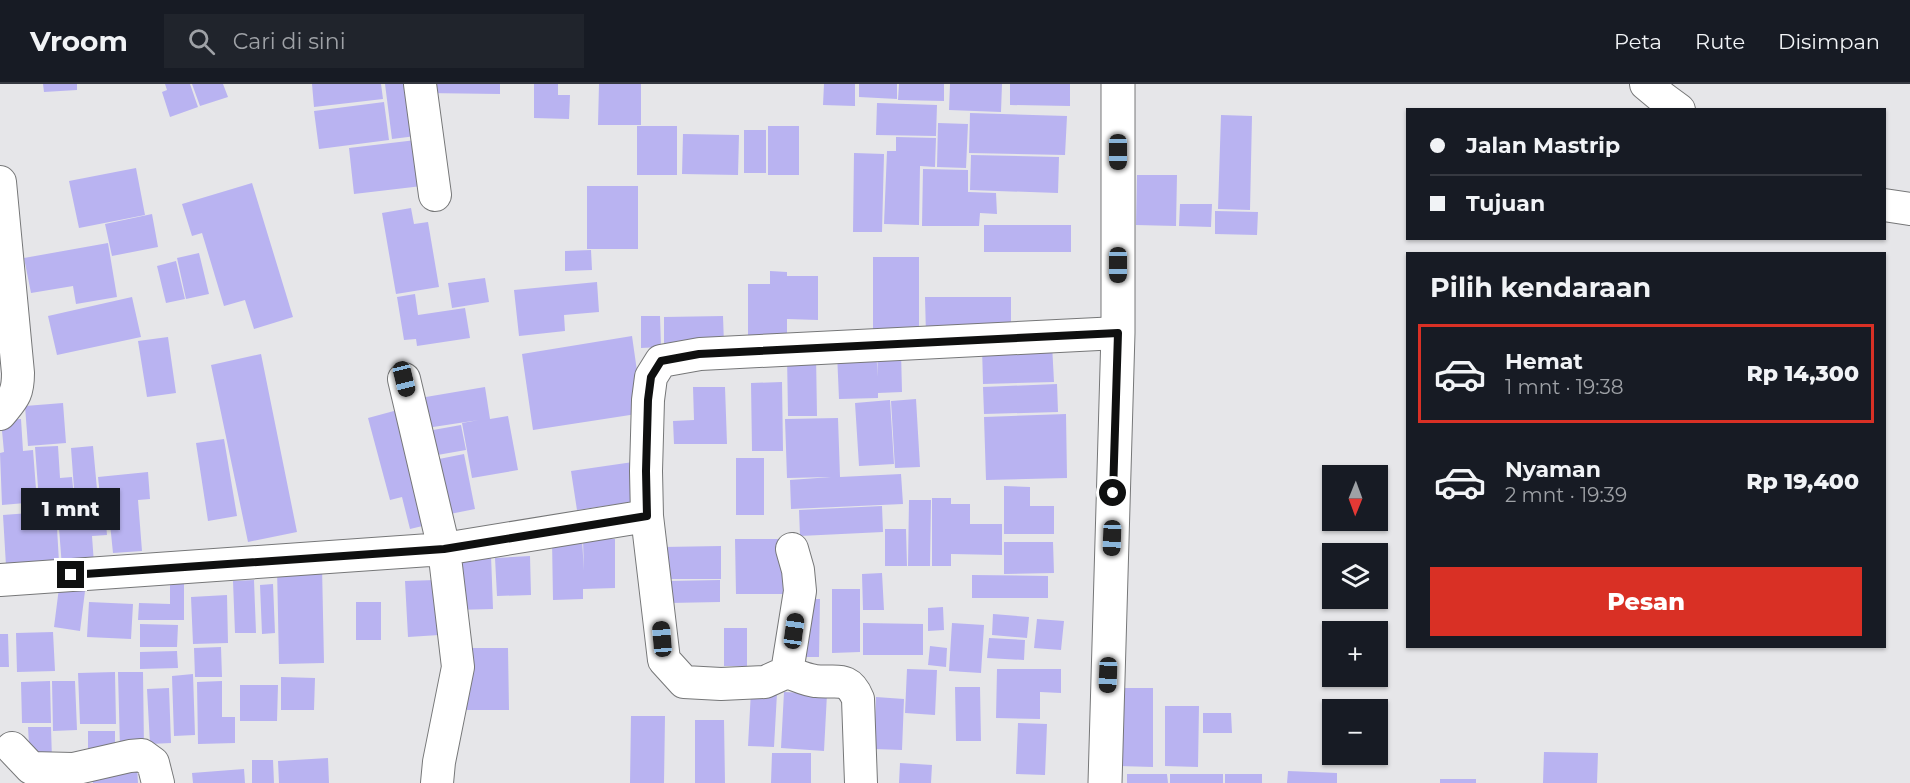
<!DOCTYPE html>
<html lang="id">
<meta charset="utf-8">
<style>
body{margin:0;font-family:Montserrat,sans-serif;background:#20242c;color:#f1f3f6;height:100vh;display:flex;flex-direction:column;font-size:22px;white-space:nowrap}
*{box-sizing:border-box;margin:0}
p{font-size:20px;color:#9ea1a6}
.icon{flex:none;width:33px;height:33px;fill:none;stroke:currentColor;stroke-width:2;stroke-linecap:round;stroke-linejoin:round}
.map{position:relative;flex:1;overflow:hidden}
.sheet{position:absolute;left:1406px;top:168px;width:480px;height:396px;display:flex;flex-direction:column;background:#171b24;border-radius:0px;box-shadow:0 2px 4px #0004}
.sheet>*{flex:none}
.top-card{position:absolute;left:1406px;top:24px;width:480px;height:132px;border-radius:0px;box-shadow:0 2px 4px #0004;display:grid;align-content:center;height:132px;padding:0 24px;background:#171b24}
.needle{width:39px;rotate:181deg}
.tools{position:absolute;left:1322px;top:381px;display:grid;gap:12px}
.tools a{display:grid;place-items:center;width:66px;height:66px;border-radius:0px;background:#171b24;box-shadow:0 2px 4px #0004;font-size:30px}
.end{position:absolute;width:27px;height:27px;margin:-14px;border:8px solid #0f1010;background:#fff;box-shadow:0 0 0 3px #fff}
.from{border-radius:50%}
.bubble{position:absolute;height:42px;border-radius:0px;background:#171b24;box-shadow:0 2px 4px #0004;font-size:20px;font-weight:800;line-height:42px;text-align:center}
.car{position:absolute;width:18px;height:36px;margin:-18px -9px;border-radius:8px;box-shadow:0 0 4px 2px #0007;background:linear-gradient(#222 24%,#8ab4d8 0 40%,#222 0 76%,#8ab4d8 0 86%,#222 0)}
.top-card b{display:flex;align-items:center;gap:21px;height:57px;font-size:22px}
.top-card b+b{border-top:2px solid #363941}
.top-card i{width:15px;height:15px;background:#f1f3f6}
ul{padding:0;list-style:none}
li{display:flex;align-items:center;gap:18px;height:99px;margin:0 12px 9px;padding:0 12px;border:3px solid transparent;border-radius:0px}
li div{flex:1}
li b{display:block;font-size:22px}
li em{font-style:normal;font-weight:800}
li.selected{border-color:#d93025}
li>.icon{width:54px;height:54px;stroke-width:1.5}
h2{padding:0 24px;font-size:27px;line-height:72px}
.action{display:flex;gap:12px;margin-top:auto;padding:12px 24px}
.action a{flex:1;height:69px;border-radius:0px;background:#d93025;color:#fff;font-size:24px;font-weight:800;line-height:69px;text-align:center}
header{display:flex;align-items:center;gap:36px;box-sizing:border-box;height:84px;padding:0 30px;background:#171b24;border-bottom:2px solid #363941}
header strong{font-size:28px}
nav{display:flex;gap:33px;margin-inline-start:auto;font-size:21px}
.search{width:420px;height:54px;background:#20242c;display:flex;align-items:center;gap:15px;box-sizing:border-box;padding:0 21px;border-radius:0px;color:#9ea1a6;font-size:22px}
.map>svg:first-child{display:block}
.building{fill:#b9b3f1}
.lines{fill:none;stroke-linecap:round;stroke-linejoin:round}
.minor-casing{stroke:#767778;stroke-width:34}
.secondary-casing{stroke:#767778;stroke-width:35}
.minor{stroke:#fff;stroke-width:32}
.secondary{stroke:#fff;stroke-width:33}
.route{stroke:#0f1010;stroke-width:8}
</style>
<header>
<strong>Vroom</strong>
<div class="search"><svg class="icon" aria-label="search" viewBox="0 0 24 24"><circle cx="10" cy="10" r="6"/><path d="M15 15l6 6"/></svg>Cari di sini</div>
<nav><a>Peta</a><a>Rute</a><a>Disimpan</a></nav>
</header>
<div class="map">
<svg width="1910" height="699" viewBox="0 0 1910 699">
<rect width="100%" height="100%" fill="#e6e6e9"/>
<!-- building -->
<path class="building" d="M43,0H77V6L44,8Z
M165,0H190L198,23L170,33L162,8L167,6Z
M192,0H223L228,13L200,22Z
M312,0H381L383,15L314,23Z
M385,0H409L416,52L392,55Z
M425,0H500V10L425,9Z
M534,0H558V11H570L569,35L534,34Z
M599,0H641V41H598Z
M824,0H855V22L823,21Z
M859,0H897V15L859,13Z
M899,0H944V17L898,16Z
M950,0H1002L1001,28L949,26Z
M1010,0H1070V22L1010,21Z
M384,18L389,56L319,65L314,27Z
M877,19L937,21L936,52L876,51Z
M970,29L1067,32L1065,71L969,69Z
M1221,31L1252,32L1250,126L1218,125Z
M938,39L968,40L966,84L937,83Z
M637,42H677V91H637Z
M768,42H799V91H768Z
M744,46H766V89H744Z
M683,50L739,51L738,91L682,90Z
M896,53L936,54L935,83L920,82L919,141L884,140L887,67H896Z
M416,56L422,102L354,110L349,64Z
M854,69L884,70L882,148H853Z
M971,71L1059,73L1058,109L970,106Z
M136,84L145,131L79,144L69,97Z
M923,85L968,86V108L996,109L997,130L980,129L979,142H922Z
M1137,91H1177L1176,142L1136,141Z
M252,99L293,233L254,245L245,216L224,222L202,149L192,152L182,120Z
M587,102H638V165H587Z
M1180,120H1212L1211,143L1179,142Z
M411,124L414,140L428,138L439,203L396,210L382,129Z
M1215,127L1258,128L1257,151L1215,150Z
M152,130L158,163L112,172L105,140Z
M984,141H1071V168H984Z
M108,159L117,213L76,220L73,202L31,209L24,174Z
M591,166L592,186L565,187V167Z
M199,169L209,210L186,215L177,174Z
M873,173H919V254L873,253Z
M176,177L185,215L166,219L157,182Z
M770,187L787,188V192H818V236L787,235V253H748V200H770Z
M485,194L489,218L452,224L448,199Z
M597,198L599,228L564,231L565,247L519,252L514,206Z
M415,210L418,231L465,224L470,254L417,262L416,255L404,256L397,213Z
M132,213L141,253L57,271L48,232Z
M925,213H1011V250L926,251Z
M641,232H660L661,263L641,264Z
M723,232L724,260L664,261V233Z
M632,252L643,329L533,346L522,270Z
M168,253L176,309L147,313L138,257Z
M1052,260L1054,298L983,300L982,263Z
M901,267L902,308L878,309V314L839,315L837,269L876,268L878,293L877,268Z
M261,270L297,448L248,458L211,281Z
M787,270H816L817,332H788Z
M782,298L783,367H752L751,299Z
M1057,300L1058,328L984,330L983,303Z
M485,303L490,335L508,332L518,386L472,394L462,339L479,336L420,345L414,315Z
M693,303H725L727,360H674L673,337L694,336Z
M916,315L920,383L895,384L891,317Z
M890,316L894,380L859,382L855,319Z
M63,319L66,359L28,362L25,322Z
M405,324L435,439L410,445L402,413L390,416L368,334Z
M1066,330L1067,394L986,396L984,333Z
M838,334L840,393L901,390L903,420L791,425L790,396L831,393L787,394L785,335Z
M21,335L23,367L33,366L37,418L2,421L0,369L4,368L1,336Z
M461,341L466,366L426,373L422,348Z
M224,355L237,432L208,437L196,359Z
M58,362L60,394L72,393L74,414L39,417L35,363Z
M93,362L98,416L75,418L71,364Z
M464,370L475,425L440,432L429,377Z
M736,374H764V431H736Z
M633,378L639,417L577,426L571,387Z
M148,388L150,415L138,416L142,467L113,469L108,420L101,421L98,393Z
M1004,402L1030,403V422H1054V450H1004Z
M932,414H951V420H970V440H1002V471L951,470V482H932Z
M909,416H931L930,482H908Z
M882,422L883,448L800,452L799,426Z
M56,427L59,478L6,482L3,431Z
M105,428L107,451L92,452L94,480L62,483L58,431Z
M885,445H906L907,482H885Z
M583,455H615V504L583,505V515L553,516L552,456H582L584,487Z
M735,455H782L783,510H736Z
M1004,458H1053L1054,489L1004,490Z
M721,462V495H664L663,463Z
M491,471L493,525L455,526L453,473Z
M530,472L531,511L497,512L495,474Z
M322,482L324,579L279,580L277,483Z
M882,489L884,526H863L862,490Z
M972,491L1048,492V514H972Z
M60,496L86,499L80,547L54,543Z
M254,496L256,549H235L233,497Z
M436,496L439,551L408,553L405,497Z
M720,496V518L669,519L668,497Z
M170,499H184V536H138L139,519L170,520Z
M273,500L275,549L262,550L260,501Z
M832,505H860V568L832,569Z
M227,511L228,559L193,560L191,513Z
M803,515H820L819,573H802Z
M89,518L133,520L131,555L87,553Z
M356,518H381V556H356Z
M943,523L944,546L928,547V524Z
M993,530L1029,533L1027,554L992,551Z
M1037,535L1064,537L1061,566L1034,564Z
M863,539L923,540V571H863Z
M952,539L984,541L981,589L949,587Z
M140,540L178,541L177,563H140Z
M724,544H747V582H724Z
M53,548L55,587L17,588L16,549Z
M0,550H8L9,583H0Z
M989,554L1025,556L1024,576L987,574Z
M930,562L947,564L946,583L928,581Z
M221,563L222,593H195L194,564Z
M466,564H508L509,626H467Z
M177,567L178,584L140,585V568Z
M907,585L937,586L935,631L905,629Z
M997,585H1061V609L1040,608V635L996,634Z
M115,588L116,640H80L78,589Z
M118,588H143L144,665H120Z
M193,590L195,651L174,652L172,592Z
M281,593L315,594L314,626H281Z
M50,597L51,639H22L21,598Z
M52,597H75L77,646L53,647Z
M222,597V633H235V659L198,660L197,598Z
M240,601H278L277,637H240Z
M955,603H980L981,657H956Z
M169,604L171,659L150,660L147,605Z
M1120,604H1153V683L1119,682Z
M751,607L777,609L774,663L748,662Z
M784,608L827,610L824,667L781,664Z
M876,613L904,615L902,666L874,665Z
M1165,622H1199L1198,683L1165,682Z
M1203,629H1231L1232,649H1203Z
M631,632H665L664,699H630Z
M695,636H724L725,699H695Z
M1018,639L1047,640L1045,691L1016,690Z
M28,643H51L52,676L30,677Z
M88,647H115V668H88Z
M1544,668L1598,669L1597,699H1543Z
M772,669H811V699H771Z
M328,674L329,699H279L278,677Z
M252,676H273L274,699H252Z
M900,679L932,681L931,699H899Z
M137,682L138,699H93L92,687Z
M244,685L245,699H193L192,689Z
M1288,687L1337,689V699H1287Z
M1127,690H1167L1168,699H1127Z
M1170,690H1223V699H1170Z
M1225,690H1262V699H1225Z
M1440,695H1476V699H1440Z"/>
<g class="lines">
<!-- minor casing -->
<g class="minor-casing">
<path id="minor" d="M420,0L435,111
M1646,0L1664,15L1679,26
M0,98L18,289C18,311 13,314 0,330
M1884,121L1910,125
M404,295L444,465L458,583L439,678L437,699
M792,465L798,486L800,507L787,588C796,591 806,596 815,597C835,600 848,590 858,615L861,699
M0,496L444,465L647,432
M787,588L765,598L721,600L684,598L664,576L647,432L646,387L648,316L651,293L661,277L700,270L1118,249
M12,664L31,684L73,685L130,672L142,671L153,679L158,699"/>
</g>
<!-- secondary casing -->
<g class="secondary-casing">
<path id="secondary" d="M1105,699L1118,249V0"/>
</g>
<!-- minor -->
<use href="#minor" class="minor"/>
<!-- secondary -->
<use href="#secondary" class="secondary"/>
</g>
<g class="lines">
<!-- route -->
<path class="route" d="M71,491L444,465L647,432L646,387L648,316L651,293L661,277L699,270L1118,249L1113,409"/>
</g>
</svg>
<div class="tools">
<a><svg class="needle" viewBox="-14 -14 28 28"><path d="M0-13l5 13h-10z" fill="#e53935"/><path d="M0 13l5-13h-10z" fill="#9ea1a6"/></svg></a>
<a><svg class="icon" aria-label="layers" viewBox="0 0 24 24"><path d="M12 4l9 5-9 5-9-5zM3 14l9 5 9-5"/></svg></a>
<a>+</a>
<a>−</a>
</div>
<i class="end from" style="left:1113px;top:409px"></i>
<i class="end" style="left:71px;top:491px"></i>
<div class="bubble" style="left:21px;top:404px;width:99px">1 mnt</div>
<i class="car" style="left:1118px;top:68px;rotate:180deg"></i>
<i class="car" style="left:1118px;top:181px;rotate:180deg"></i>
<i class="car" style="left:404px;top:295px;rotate:166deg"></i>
<i class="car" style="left:1112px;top:454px;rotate:182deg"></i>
<i class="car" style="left:794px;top:547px;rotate:8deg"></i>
<i class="car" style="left:662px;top:555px;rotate:355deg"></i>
<i class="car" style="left:1108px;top:591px;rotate:182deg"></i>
<div class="top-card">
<b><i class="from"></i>Jalan Mastrip</b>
<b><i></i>Tujuan</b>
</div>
<section class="sheet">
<h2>Pilih kendaraan</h2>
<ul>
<li class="selected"><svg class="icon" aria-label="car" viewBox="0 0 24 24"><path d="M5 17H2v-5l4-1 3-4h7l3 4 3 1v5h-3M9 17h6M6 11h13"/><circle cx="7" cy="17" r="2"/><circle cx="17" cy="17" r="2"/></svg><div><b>Hemat</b><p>1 mnt · 19:38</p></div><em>Rp 14,300</em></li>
<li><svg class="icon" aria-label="car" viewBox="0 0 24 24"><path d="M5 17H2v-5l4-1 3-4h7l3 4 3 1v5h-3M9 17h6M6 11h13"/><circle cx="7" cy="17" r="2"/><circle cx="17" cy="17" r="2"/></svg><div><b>Nyaman</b><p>2 mnt · 19:39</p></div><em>Rp 19,400</em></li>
</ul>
<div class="action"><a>Pesan</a></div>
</section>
</div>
